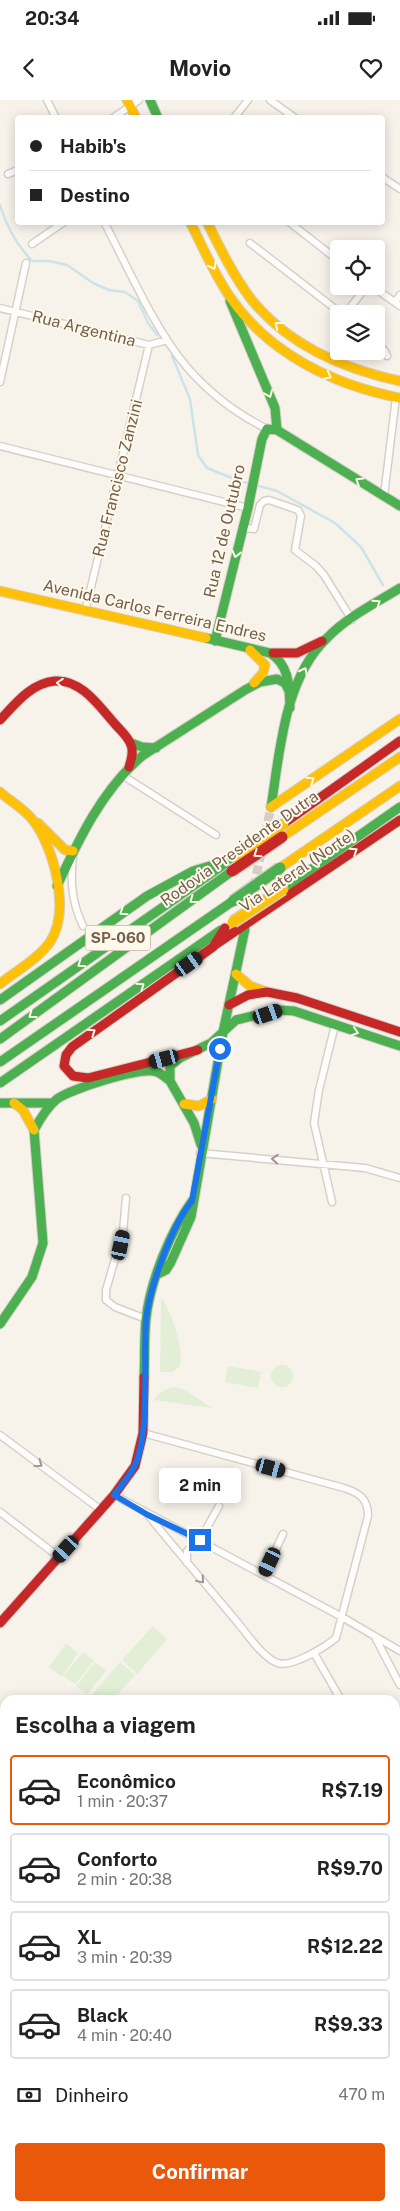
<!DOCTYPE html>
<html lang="pt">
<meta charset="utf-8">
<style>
body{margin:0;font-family:"Public Sans",sans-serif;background:#f6f6f6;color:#222;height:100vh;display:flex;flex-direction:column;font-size:19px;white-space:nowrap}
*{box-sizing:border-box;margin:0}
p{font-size:16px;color:#767676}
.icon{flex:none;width:28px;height:28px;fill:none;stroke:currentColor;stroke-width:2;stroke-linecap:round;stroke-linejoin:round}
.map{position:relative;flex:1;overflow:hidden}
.side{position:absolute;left:0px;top:1595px;width:400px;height:516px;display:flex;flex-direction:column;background:#fff;border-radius:15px 15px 0 0;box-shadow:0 2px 12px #0003}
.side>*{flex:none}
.banner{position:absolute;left:15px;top:15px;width:370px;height:110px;border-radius:5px;box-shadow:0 2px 12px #0003;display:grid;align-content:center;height:110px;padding:0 15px;background:#fff}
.controls{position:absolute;left:330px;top:140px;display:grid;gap:10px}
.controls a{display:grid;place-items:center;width:55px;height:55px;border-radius:5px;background:#fff;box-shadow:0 2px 12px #0003;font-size:25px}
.end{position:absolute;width:22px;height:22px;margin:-11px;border:6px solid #1a73e8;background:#fff;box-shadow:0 0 0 2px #fff}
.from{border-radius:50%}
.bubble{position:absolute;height:35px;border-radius:5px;background:#fff;box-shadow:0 2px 12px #0003;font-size:16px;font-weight:700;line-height:35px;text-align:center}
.car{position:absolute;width:15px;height:30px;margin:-15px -8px;border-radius:6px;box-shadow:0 0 4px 1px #0007;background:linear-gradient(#222 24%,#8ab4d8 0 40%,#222 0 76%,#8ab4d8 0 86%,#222 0)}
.banner b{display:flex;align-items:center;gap:18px;height:48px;font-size:19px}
.banner b+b{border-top:1px solid #e0e0e0}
.banner i{width:12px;height:12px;background:#222}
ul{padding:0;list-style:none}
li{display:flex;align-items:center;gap:15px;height:70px;margin:0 10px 8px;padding:0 5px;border:2px solid #e0e0e0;border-radius:5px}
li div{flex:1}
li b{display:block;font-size:19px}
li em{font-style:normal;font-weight:700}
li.current{border-color:#ea580c}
li>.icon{width:45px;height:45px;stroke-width:1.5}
h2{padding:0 15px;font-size:22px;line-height:60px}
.pay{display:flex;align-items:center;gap:12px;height:55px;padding:0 15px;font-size:19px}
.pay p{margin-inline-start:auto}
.primary-button{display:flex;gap:10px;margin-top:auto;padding:10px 15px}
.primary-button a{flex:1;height:58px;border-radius:5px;background:#ea580c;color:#fff;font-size:20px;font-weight:700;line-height:58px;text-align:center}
.status{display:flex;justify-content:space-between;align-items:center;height:35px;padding:0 25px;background:#fff;direction:ltr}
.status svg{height:14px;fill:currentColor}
header{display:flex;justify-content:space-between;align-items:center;height:65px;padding:0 15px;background:#fff;font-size:22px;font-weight:700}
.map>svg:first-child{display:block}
.green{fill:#e2eed6}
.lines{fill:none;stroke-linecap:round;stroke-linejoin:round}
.stream{stroke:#cce3e7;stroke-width:2.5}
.secondary-tunnel{stroke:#d6cec3;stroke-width:9;stroke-dasharray:9 4.5;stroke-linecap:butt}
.street-casing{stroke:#d6d0c9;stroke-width:9}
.fast-casing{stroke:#d6d0c9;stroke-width:11}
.slow-casing{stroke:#d6d0c9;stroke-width:11}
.jam-casing{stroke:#d6d0c9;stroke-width:11}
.street{stroke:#fefdfc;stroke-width:6}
.fast{stroke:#4caf50;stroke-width:9}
.slow{stroke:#ffc107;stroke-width:9}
.jam{stroke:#c62828;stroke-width:9}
.fast-bridge-casing{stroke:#d5cec6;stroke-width:14;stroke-linecap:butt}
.slow-bridge-casing{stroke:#d5cec6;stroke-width:14;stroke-linecap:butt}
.jam-bridge-casing{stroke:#d5cec6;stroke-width:14;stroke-linecap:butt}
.fast-bridge{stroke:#4caf50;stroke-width:11}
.slow-bridge{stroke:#ffc107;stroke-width:11}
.jam-bridge{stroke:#c62828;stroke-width:11}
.oneway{stroke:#fff9ec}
.oneway2{stroke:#a49589}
.route{stroke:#1a73e8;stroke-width:6}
.labels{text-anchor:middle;stroke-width:4;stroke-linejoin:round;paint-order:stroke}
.shield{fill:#fff9ec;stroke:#9e8c7b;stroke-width:1}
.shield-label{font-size:15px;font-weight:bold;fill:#745d4b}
.street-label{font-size:16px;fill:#745d4b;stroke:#fff9ec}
</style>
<div class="status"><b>20:34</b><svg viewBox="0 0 49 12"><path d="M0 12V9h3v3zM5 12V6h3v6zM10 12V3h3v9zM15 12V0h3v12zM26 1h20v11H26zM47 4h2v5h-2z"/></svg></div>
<header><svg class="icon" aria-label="back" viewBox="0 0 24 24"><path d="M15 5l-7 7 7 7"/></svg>Movio<svg class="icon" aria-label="heart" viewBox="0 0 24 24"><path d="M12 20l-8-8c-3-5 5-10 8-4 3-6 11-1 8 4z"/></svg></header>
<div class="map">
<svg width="400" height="2111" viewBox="0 0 400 2111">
<rect width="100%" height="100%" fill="#f7f3eb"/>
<!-- green -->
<path class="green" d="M161,1198C171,1210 186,1253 179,1267L173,1272H160Z
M271 1276a11 11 0 1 1 22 0a11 11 0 1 1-22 0Z
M228,1266L261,1272L258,1288L225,1282Z
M175,1287C190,1290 200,1302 213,1308L154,1300C160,1292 165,1288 175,1287Z
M153,1526L167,1539L137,1574L122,1560Z
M66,1543L78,1553L62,1577L49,1567Z
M83,1552L94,1561L75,1584L64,1576Z
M95,1562L106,1571L87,1594L76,1586Z
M120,1562L135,1575L113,1600H96L91,1596Z"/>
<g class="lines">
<!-- stream -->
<path class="stream" d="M0,105C6,125 18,146 32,161H49L67,165L93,183L109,190L125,192L138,201L148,223L157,235
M172,256L190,299L198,355L207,368L237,380L277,391L335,423L361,447L383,485
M395,1850L400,1845
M27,2111L33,2106"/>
<!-- secondary-tunnel -->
<path class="secondary-tunnel" d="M248,814L271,707"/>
<!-- street casing -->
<g class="street-casing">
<path id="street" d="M47,0L56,18
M270,0L295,18
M113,18L139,0
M234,18L248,0
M8,74L18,70
M382,77L400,89
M104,122C128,167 154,228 186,266C208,292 237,314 267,329
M289,122L339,161
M250,143L342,214
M32,144L64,122
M372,186L400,206
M395,202L400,195
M0,208L149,245L167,240
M345,214L367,186
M376,241L385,251L387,256
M0,282L26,163
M0,346L248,408
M384,396L396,297
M243,428L254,429L260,405L264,401L269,400L298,410L301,416L295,450L316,466L324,475L352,520
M85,512L149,245
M122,675L216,735
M73,757C70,782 72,803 83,826
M200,1053L365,1068L400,1078
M126,1098L123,1132L106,1190V1200L115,1207L146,1219
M332,1102L314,1023L319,990L335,925
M143,1333L344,1388C359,1393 368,1398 368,1416L336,1538C325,1547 291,1568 278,1563C264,1559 247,1534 238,1523C208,1487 177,1451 148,1415
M0,1335L101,1410
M114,1395L342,1517L400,1551
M0,1412L59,1457
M187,1463V1451L200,1440L219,1406
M264,1475L283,1434
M376,1539L400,1585
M314,1553L341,1600
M395,1696L400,1705
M0,1732L5,1735
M395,2079L400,2062
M388,2111L389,2106"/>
</g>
<!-- fast casing -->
<g class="fast-casing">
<path id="fast" d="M150,0L158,18
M230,201L275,308L277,330
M206,538L270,553C290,566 289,586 290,608
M215,541L248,408L262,339L267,329L277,330L400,406
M131,643L142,647L156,648
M271,707C280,651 284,579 327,538C347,517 376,503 400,488
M57,786C79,739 102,690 142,656L245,590L260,582L277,579L285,583L289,591
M283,789L400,707
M0,900L147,796L193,771L223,762
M0,921L236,756
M0,939L232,771
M0,962L233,801
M0,983L221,830
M0,1003H51
M201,1045L194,1023L170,981V966L180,958L211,943L236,920L278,910L294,911L400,946
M158,1174L166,1170L171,1162L191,1117L223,932L245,829
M0,1224L32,1177L43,1143L34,1030C40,1019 47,1007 57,999C71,989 142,966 157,972C162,974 166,978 170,981
M144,1277C145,1258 144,1238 146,1219C150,1182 170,1132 192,1101"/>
</g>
<!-- slow casing -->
<g class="slow-casing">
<path id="slow" d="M127,0L136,18
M190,122C203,147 214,174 230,197C269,254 334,285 400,298
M207,122C220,148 233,175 251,199C288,245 344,269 400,281
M0,491L206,538
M250,550L265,565L263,573L254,583
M0,692C10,701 23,708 32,719C54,746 71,811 50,842C38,859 16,871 0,884
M271,707L400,619
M38,723L65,750L73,751
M282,737L400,657
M280,768L400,686
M236,874L250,886L264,891
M14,1003L23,1010L34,1030
M184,1004L199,1006L212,999"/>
</g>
<!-- jam casing -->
<g class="jam-casing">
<path id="jam" d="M273,553H297L322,541
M0,620C15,604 31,583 55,581C81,579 99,606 115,624C120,630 128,636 131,645C134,652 131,660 129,667
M283,724L400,641
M215,845L400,720
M229,905L248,895L267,892L297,898L400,932
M198,950L88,978L73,976L64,966L66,955L72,947L213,847L225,828
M0,1523L114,1395L135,1366L143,1333L144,1277"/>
</g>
<!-- street -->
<use href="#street" class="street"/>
<!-- fast -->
<use href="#fast" class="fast"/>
<!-- slow -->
<use href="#slow" class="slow"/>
<!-- jam -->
<use href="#jam" class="jam"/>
<!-- fast-bridge casing -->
<g class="fast-bridge-casing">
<path id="fast-bridge" d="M233,801L280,768"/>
</g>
<!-- slow-bridge casing -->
<g class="slow-bridge-casing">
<path id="slow-bridge" d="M236,756L283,724
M233,822L283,789"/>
</g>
<!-- jam-bridge casing -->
<g class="jam-bridge-casing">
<path id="jam-bridge" d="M232,771L282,737"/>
</g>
<!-- fast-bridge -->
<use href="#fast-bridge" class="fast-bridge"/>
<!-- slow-bridge -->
<use href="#slow-bridge" class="slow-bridge"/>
<!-- jam-bridge -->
<use href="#jam-bridge" class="jam-bridge"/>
</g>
<!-- one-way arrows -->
<defs><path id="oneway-chevron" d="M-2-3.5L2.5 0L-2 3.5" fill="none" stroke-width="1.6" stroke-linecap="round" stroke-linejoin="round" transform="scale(1.25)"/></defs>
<g class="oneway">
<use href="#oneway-chevron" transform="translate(213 166) rotate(62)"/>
<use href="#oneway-chevron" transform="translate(278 225) rotate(-142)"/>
<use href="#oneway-chevron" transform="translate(328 276) rotate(26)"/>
<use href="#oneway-chevron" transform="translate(269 294) rotate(67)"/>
<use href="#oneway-chevron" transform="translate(359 381) rotate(-148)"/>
<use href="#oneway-chevron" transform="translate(236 454) rotate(104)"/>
<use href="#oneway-chevron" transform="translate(377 503) rotate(-34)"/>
<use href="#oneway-chevron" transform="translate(304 571) rotate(-63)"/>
<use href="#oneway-chevron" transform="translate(60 583) rotate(-176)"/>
<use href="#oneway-chevron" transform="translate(311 680) rotate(-34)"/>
<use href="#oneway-chevron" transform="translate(354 751) rotate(-33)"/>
<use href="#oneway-chevron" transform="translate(257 754) rotate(146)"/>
<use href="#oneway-chevron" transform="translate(193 800) rotate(144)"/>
<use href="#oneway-chevron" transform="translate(123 812) rotate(146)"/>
<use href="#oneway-chevron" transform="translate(81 864) rotate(145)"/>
<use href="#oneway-chevron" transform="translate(141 886) rotate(-35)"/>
<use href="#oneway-chevron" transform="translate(32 915) rotate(144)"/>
<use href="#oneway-chevron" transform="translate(92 932) rotate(-35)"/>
<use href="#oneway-chevron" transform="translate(355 932) rotate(18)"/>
</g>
<g class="oneway2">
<use href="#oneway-chevron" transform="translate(275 1059) rotate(-176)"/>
<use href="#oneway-chevron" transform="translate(39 1364) rotate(36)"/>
<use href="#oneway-chevron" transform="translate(201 1480) rotate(50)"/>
</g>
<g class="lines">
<!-- route -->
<path class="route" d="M200,1440L148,1415L114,1395C121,1386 129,1377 134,1367C151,1334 143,1260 146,1220C149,1189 172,1125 192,1101L220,949"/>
</g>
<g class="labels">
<!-- shield labels -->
<rect class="shield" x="85.5" y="825.5" width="65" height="25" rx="4"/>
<g class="shield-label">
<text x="118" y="843">SP-060</text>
</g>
<!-- street labels -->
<g class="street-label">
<text transform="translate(84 228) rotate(14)" y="6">Rua Argentina</text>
<text transform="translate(117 378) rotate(-76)" y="6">Rua Francisco Zanzini</text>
<text transform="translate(224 431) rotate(-77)" y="6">Rua 12 de Outubro</text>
<text transform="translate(155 510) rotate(13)" y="6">Avenida Carlos Ferreira Endres</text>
<text transform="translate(239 748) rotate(-35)" y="6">Rodovia Presidente Dutra</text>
<text transform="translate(297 770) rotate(-34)" y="6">Via Lateral (Norte)</text>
</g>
</g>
</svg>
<div class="controls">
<a><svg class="icon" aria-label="locate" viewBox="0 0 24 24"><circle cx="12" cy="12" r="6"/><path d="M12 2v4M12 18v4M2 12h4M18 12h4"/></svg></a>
<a><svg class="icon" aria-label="layers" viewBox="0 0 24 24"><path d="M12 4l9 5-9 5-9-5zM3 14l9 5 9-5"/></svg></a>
</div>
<i class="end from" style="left:220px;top:949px"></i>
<i class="end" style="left:200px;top:1440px"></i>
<div class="bubble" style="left:159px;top:1368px;width:82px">2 min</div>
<i class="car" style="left:189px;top:864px;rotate:55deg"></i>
<i class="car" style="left:268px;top:914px;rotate:71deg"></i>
<i class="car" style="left:164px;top:959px;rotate:255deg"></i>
<i class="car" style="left:121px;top:1145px;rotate:12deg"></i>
<i class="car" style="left:271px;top:1368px;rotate:105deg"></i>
<i class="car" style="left:66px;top:1449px;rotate:222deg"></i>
<i class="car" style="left:270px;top:1462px;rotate:205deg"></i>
<div class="banner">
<b><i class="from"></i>Habib's</b>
<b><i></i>Destino</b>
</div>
<section class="side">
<h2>Escolha a viagem</h2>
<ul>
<li class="current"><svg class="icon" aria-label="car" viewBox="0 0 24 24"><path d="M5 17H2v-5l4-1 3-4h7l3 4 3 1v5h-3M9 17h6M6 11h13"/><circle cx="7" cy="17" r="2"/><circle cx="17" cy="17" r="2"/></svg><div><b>Econômico</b><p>1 min · 20:37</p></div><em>R$7.19</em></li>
<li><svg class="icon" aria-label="car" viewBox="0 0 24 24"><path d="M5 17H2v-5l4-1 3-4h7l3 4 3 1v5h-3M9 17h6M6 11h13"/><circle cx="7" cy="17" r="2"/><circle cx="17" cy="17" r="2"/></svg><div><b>Conforto</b><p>2 min · 20:38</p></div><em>R$9.70</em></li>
<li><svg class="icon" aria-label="car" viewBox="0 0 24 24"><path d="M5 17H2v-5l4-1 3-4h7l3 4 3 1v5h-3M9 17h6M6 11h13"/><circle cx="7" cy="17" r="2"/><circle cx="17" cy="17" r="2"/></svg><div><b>XL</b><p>3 min · 20:39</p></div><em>R$12.22</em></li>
<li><svg class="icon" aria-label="car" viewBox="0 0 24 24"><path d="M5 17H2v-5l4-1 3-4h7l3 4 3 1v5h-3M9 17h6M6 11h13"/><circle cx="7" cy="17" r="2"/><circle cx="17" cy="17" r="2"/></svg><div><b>Black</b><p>4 min · 20:40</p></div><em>R$9.33</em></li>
</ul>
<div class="pay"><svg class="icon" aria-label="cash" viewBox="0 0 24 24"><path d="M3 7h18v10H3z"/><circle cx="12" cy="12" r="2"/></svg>Dinheiro<p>470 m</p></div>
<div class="primary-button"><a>Confirmar</a></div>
</section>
</div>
